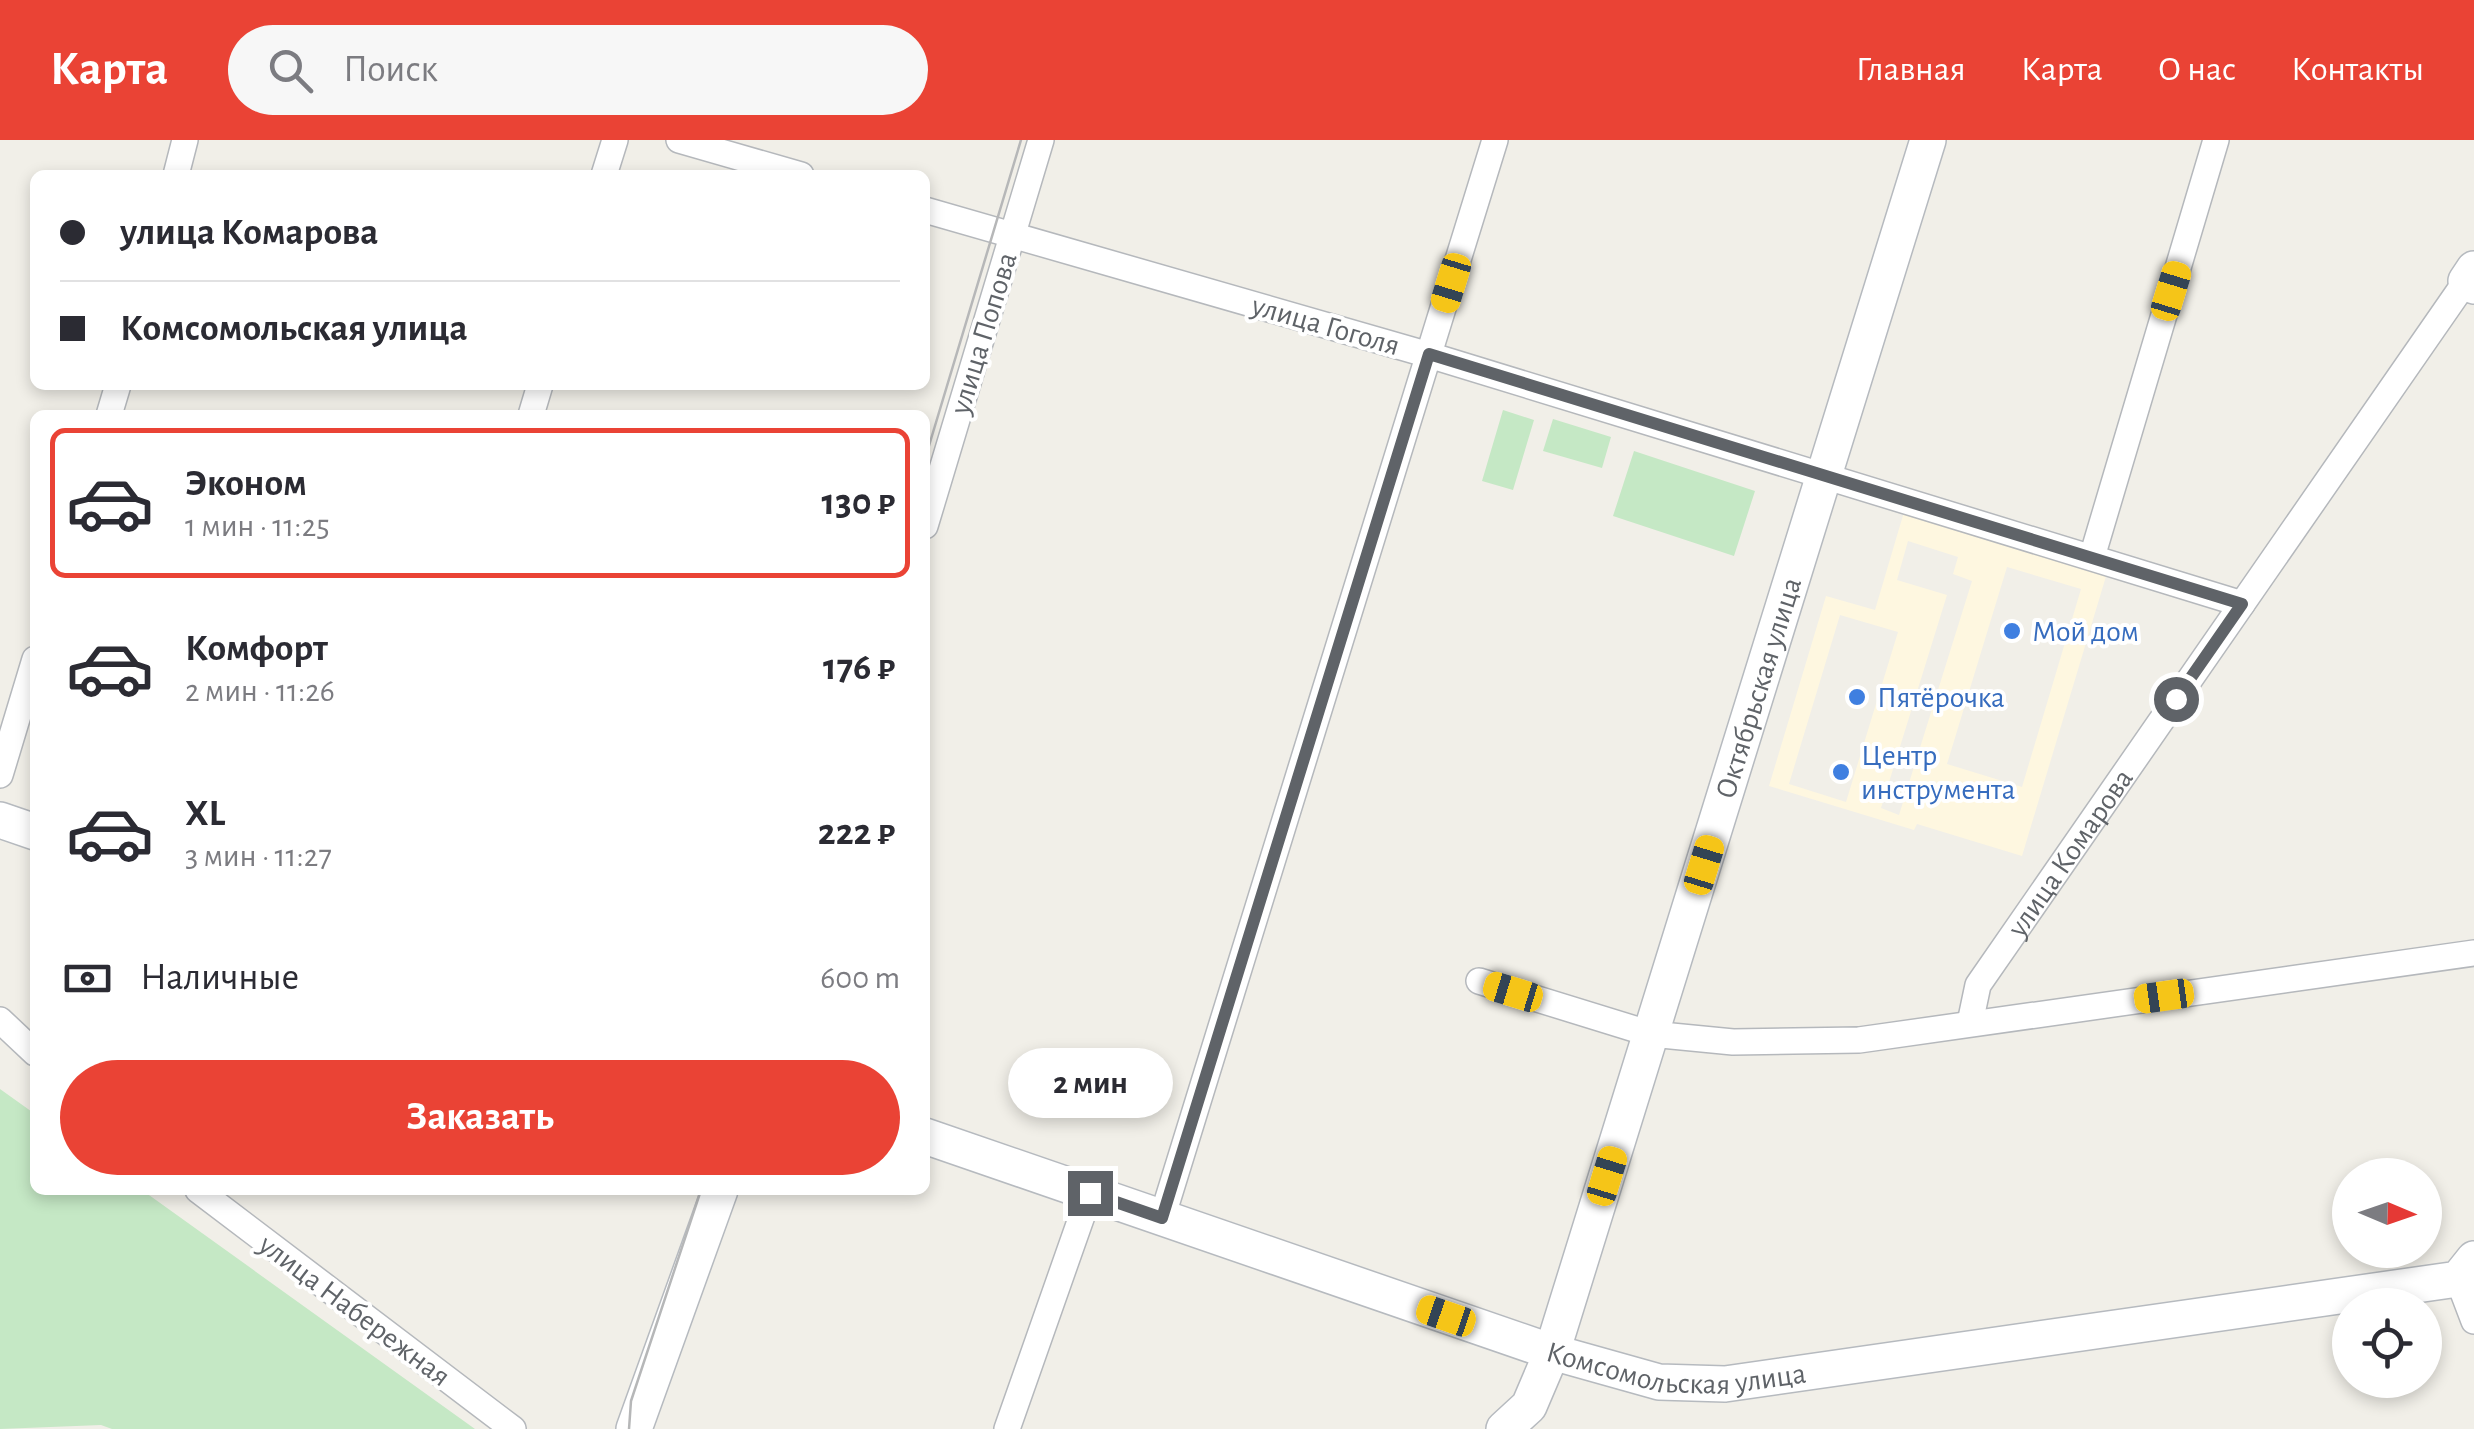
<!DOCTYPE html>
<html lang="ru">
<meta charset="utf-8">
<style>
body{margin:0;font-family:"Alegreya Sans",sans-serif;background:#f7f7f7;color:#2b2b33;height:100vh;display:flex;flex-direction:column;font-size:38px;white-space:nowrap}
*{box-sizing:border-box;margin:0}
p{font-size:32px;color:#7c7c81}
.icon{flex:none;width:55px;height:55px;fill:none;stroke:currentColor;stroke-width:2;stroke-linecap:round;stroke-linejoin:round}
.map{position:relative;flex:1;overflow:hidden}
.sheet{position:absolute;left:30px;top:270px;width:900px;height:785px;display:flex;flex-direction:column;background:#fff;border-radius:15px;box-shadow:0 5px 15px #0003}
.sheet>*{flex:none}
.banner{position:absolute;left:30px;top:30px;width:900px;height:220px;border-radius:15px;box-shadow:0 5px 15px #0003;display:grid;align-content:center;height:220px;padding:0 30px;background:#fff}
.needle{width:65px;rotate:92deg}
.tools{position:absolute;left:2332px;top:1018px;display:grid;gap:20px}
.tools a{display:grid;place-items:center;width:110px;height:110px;border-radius:50%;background:#fff;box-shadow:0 5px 15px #0003;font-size:50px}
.end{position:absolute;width:45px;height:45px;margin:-22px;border:12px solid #5f6368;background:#fff;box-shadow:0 0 0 5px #fff}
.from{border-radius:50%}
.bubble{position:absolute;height:70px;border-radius:35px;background:#fff;box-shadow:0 5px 15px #0003;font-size:32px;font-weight:700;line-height:70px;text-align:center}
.car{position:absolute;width:30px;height:60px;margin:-30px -15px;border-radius:12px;box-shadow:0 0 8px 2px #0007;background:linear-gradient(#f5c518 24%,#345 0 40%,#f5c518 0 76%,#345 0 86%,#f5c518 0)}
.banner b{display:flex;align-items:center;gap:35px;height:95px;font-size:38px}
.banner b+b{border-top:2px solid #e1e1e2}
.banner i{width:25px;height:25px;background:#2b2b33}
ul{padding:18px 0 0;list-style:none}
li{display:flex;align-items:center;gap:30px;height:150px;margin:0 20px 15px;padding:0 10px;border:5px solid transparent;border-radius:15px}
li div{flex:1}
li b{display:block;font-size:38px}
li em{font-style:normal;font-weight:700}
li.selected{border-color:#ea4335}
li>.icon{width:90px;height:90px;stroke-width:1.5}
.pay{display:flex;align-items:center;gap:25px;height:110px;padding:0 30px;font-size:38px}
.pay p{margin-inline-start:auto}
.primary-button{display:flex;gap:20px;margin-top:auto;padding:20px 30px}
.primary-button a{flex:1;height:115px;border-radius:60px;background:#ea4335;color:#fff;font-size:40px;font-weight:700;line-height:115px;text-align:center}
header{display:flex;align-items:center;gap:60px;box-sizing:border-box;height:140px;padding:0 50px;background:#ea4335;color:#fff}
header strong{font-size:48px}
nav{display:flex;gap:55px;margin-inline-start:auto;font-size:35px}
.search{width:700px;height:90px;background:#f7f7f7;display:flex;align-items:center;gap:25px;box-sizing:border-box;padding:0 35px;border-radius:55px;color:#7c7c81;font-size:38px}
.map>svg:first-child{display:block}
.commercial{fill:#fef7e0;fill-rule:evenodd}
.green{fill:#c5e8c5}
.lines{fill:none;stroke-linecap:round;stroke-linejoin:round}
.street-casing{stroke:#b5b8bc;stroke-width:28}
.secondary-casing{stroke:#b6babf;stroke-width:38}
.street{stroke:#fff;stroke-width:25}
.secondary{stroke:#fff;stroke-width:35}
.tram{stroke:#b6b7b8;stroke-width:2.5}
.route{stroke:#5f6368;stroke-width:12}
.shop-dot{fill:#3f7fe0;stroke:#fff;stroke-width:4}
.labels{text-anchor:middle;stroke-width:8;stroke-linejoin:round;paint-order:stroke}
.street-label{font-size:30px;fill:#5f6368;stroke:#fff}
.shop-label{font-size:30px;fill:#366cbe;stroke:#fff;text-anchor:start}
</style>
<header>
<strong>Карта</strong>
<div class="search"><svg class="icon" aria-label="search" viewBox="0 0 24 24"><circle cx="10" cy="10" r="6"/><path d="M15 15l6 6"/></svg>Поиск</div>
<nav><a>Главная</a><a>Карта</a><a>О нас</a><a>Контакты</a></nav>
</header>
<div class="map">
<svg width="2474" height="1289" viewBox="0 0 2474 1289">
<rect width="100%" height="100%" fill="#f1efe8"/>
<!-- commercial -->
<path class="commercial" d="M1904,372L2107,433L2022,716L1917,684L1914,690L1769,646L1826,456L1875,470ZM1908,401L1958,417L1953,434L1972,441L1899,675L1881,668L1947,455L1897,440ZM2007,427L2081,449L2022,647L1947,624ZM1840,475L1898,492L1846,662L1789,644Z"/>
<!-- green -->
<path class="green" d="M1503,270L1534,280L1513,350L1482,341Z
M1553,279L1611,297L1602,328L1543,311Z
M1634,311L1755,351L1734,416L1613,376Z
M0,949L35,974V1050H142L475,1289H112L101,1285L0,1289Z"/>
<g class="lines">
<!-- street casing -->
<g class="street-casing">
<g id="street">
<path d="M679,0L801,35"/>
<path d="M176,35L185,0"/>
<path d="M604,35L615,0"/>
<path d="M925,70L1429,215L2242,464"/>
<path d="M109,275L118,245"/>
<path d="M531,275L540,245"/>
<path d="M925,386L1041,0"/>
<path d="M2092,417L2216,0"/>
<path d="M0,635L35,519"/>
<path d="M1479,841L1651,894L1733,902L1859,900L2474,813"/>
<path d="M0,880L35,913"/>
<path id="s1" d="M1970,883L1978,845L2466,141"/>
<path d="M198,1050L513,1289"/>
<path d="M1162,1078L1495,0"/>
<path d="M2458,1139L2474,1181"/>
<path d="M1007,1289L1090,1053"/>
</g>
</g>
<!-- secondary casing -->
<g class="secondary-casing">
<g id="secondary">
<path d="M2474,129L2466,141L2474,146"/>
<path d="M0,680L35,692"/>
<path id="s2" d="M925,996L1552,1212L1659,1242L1725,1244L2458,1139L2474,1119"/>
<path d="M634,1289L720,1050"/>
<path id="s3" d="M1504,1289L1529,1266L1552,1212L1928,0"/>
</g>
</g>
<!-- street -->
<use href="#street" class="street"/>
<!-- secondary -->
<use href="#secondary" class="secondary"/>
<!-- tram -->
<path class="tram" d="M925,319L1021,0
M629,1289L631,1261L701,1050"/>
</g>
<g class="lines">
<!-- route -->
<path class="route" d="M1090,1053L1162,1078L1429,214L2242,464L2176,559"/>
</g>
<!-- markers -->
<g class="shop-dot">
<circle cx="2012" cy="491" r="10"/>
<circle cx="1857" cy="557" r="10"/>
<circle cx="1841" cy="632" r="10"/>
</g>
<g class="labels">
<!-- street labels -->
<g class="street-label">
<text transform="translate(1326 185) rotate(16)" y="10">улица Гоголя</text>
<text transform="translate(983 193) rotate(-73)" y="10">улица Попова</text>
<text dy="10" stroke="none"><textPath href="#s3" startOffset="788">Октябрьская улица</textPath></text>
<text dy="10" stroke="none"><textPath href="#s1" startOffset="200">улица Комарова</textPath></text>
<text transform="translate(355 1170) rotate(37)" y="10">улица Набережная</text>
<text dy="10" stroke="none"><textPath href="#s2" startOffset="790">Комсомольская улица</textPath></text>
</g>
<!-- shop labels -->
<g class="shop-label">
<text x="2032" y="501">Мой дом</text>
<text x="1877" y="567">Пятёрочка</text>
<text x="1861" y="625">Центр<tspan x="1861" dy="34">инструмента</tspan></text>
</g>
</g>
</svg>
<div class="tools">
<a><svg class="needle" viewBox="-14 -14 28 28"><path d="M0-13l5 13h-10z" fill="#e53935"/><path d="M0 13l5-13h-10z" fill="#7c7c81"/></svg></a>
<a><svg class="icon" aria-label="locate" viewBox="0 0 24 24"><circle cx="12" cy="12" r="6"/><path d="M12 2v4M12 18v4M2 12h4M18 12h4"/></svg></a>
</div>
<i class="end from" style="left:2176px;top:559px"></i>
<i class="end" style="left:1090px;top:1053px"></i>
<div class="bubble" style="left:1008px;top:908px;width:165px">2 мин</div>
<i class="car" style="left:1451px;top:143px;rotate:197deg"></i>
<i class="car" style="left:2171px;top:151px;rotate:17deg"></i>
<i class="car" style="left:1704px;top:725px;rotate:17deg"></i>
<i class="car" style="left:1513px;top:852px;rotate:287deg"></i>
<i class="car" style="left:2164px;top:856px;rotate:262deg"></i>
<i class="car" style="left:1607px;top:1036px;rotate:17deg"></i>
<i class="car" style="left:1446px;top:1176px;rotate:289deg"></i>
<div class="banner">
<b><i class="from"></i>улица Комарова</b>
<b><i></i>Комсомольская улица</b>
</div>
<section class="sheet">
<ul>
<li class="selected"><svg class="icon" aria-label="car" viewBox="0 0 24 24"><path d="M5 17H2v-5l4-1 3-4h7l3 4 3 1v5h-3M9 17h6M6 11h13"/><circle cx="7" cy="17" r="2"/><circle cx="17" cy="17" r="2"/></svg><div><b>Эконом</b><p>1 мин · 11:25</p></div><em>130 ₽</em></li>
<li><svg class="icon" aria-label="car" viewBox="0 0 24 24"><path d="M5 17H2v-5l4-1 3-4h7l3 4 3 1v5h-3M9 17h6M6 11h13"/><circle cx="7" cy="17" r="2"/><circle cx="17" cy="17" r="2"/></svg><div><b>Комфорт</b><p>2 мин · 11:26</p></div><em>176 ₽</em></li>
<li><svg class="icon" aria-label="car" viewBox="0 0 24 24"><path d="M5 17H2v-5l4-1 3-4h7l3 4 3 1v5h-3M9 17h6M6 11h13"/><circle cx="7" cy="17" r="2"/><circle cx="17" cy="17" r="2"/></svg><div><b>XL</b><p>3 мин · 11:27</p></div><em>222 ₽</em></li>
</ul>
<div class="pay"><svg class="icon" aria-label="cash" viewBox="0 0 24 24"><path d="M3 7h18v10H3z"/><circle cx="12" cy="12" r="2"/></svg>Наличные<p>600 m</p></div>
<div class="primary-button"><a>Заказать</a></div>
</section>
</div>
